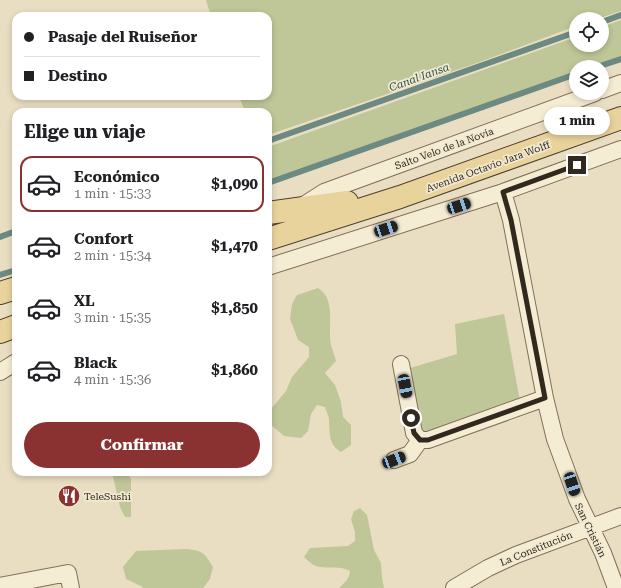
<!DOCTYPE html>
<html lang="es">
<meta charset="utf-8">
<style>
body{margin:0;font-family:"Roboto Serif",serif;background:#f2f2f2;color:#202124;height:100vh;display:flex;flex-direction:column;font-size:15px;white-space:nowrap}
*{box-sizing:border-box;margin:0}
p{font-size:13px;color:#757577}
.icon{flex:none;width:22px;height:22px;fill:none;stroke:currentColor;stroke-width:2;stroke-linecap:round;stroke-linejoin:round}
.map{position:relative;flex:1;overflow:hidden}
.sheet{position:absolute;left:12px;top:108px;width:260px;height:368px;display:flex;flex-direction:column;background:#fff;border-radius:12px;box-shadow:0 2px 6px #0003}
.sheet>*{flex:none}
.hud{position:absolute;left:12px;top:12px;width:260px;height:88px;border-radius:12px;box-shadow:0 2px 6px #0003;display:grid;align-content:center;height:88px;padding:0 12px;background:#fff}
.tools{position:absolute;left:569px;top:12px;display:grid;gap:8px}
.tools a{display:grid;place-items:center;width:40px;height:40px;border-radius:50%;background:#fff;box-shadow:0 2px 6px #0003;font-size:20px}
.end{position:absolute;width:18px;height:18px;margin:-9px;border:5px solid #32281e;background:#fff;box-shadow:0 0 0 2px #fff}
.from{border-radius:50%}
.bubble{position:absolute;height:28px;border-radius:14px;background:#fff;box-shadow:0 2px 6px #0003;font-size:13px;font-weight:700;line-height:28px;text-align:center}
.car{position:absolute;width:12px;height:24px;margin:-12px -6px;border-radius:5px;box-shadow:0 0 3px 1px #0007;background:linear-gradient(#222 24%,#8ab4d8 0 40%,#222 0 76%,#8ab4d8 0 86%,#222 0)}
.hud b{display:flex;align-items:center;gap:14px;height:38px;font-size:15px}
.hud b+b{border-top:1px solid #e0e0e0}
.hud i{width:10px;height:10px;background:#202124}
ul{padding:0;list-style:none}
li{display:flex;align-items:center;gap:12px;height:56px;margin:0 8px 6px;padding:0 4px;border:2px solid transparent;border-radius:12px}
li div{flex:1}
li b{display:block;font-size:15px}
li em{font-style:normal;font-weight:700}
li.current{border-color:#8a3231}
li>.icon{width:36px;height:36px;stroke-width:1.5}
h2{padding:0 12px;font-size:18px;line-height:48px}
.button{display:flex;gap:8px;margin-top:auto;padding:8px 12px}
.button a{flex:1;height:46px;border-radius:24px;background:#8a3231;color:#fff;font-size:16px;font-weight:700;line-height:46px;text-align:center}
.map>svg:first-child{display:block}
.green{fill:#bfc697}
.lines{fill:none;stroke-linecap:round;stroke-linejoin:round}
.stream{stroke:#6c8982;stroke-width:6}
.street-casing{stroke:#81705b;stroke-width:18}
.primary-casing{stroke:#4f3f2f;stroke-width:24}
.street{stroke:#f5ecd4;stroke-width:16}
.primary{stroke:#e9d39c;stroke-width:22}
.route{stroke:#32281e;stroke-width:5}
.labels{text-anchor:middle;stroke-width:3.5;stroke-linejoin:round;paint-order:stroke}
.street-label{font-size:10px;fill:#32281e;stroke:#f1e9d0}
.poi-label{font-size:10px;fill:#32281e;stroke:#f1e9d0;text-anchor:start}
.water-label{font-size:11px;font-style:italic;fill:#2e514f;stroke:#f1e9d0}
</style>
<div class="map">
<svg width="621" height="588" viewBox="0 0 621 588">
<rect width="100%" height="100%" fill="#e9dec2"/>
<!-- green -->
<path class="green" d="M206,0H621V11L597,19H576V26L477,63L268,135V112H245L239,96H268V16H211Z
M621,20V59L599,67H576V75L331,161L268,186V147L576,37V45H602V27Z
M318,288C337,300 327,327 331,345C332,350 335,356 336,361L325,373L335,385L341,402L343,417L351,425V445L341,452C328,444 330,433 329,420C329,416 326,411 325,407L317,405L311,414L308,431L301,438L284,436L271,425V409L286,391L292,377L309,357V347L298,340L294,329L290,319L292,304L297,295Z
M504,314L520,401L424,434L418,428L407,369L457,354L455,324Z
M112,472H127L131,479V517H125L120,507Z
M360,508L367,515L374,550L381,563L382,577L384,588H339C344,583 350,579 350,571C337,564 323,571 312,564C309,562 306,559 304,557L310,548L348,546L355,541V532L351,519L354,511Z
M186,549C203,551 204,552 213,567L210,579L203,588H143L141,586L126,579L123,567L136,551Z"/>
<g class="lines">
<!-- stream -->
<path class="stream" d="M602,22L621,15
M597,67L621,59
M268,141L576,32
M268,183L576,74
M0,237L16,231
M0,275L16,270"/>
<!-- street casing -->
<g class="street-casing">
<path id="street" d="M602,90L621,83
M503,192L511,220L545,398L555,439L577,499L603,553L616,588
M302,206L324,192L595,93
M268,267L503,192L621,149
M401,364L414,433L420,440H428L545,398
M0,372L16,362
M394,460L410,454L420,440
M0,586L68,573L71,588
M454,588L488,568L516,555L621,516"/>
</g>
<!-- primary casing -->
<g class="primary-casing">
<path id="primary" d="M268,213L347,202
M268,239L400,197L621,118
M0,293L16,288
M0,332L16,326"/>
</g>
<!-- street -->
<use href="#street" class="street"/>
<!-- primary -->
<use href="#primary" class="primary"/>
</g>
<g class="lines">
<!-- route -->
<path class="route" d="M411,418L414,433L420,440H428L545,398L511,220L503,192L577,165"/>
</g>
<!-- icons -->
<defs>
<g id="restaurant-disc" transform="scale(1.15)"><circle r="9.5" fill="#8a3231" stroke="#f1e9d0"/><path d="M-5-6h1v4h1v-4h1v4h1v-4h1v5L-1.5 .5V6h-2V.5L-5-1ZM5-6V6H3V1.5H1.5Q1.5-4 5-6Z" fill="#fff"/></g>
</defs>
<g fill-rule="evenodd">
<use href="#restaurant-disc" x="69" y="496"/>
</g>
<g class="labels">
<!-- street labels -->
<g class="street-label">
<text transform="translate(444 148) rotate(-20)" y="4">Salto Velo de la Novia</text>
<text transform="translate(488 166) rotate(-20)" y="4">Avenida Octavio Jara Wolff</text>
<text transform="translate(591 530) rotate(64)" y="4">San Cristián</text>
<text transform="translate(536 548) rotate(-22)" y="4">La Constitución</text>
</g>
<!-- poi labels -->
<g class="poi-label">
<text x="84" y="500">TeleSushi</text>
</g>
<!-- water labels -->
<g class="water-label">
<text transform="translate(419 77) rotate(-20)" y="4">Canal Iansa</text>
</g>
</g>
</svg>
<div class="tools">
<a><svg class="icon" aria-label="locate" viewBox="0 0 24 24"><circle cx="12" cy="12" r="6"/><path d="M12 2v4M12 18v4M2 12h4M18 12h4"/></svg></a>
<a><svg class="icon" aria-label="layers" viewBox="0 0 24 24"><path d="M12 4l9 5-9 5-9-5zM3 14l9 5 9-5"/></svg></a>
</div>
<i class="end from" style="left:411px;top:418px"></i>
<i class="end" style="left:577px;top:165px"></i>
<div class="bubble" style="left:544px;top:107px;width:66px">1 min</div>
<i class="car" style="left:459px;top:206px;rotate:72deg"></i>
<i class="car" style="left:386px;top:229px;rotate:72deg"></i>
<i class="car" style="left:405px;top:386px;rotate:169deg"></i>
<i class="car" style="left:394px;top:460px;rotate:69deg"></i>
<i class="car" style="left:572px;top:484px;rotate:162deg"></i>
<div class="hud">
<b><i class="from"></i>Pasaje del Ruiseñor</b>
<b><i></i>Destino</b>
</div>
<section class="sheet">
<h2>Elige un viaje</h2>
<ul>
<li class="current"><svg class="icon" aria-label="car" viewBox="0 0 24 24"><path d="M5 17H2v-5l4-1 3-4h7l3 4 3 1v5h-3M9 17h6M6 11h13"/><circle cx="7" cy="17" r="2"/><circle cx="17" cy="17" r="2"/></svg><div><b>Económico</b><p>1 min · 15:33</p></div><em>$1,090</em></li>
<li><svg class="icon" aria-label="car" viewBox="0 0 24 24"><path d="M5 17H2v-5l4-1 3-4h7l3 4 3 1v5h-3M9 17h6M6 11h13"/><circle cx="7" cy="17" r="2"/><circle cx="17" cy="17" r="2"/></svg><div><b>Confort</b><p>2 min · 15:34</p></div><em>$1,470</em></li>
<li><svg class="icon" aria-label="car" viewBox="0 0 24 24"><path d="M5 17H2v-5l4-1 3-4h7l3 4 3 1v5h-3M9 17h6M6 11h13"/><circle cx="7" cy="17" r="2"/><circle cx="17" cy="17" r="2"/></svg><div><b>XL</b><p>3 min · 15:35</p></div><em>$1,850</em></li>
<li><svg class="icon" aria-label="car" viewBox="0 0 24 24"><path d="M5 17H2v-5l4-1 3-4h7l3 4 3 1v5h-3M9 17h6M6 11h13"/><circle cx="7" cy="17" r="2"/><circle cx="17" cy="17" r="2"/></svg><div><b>Black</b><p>4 min · 15:36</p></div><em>$1,860</em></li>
</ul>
<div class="button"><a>Confirmar</a></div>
</section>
</div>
